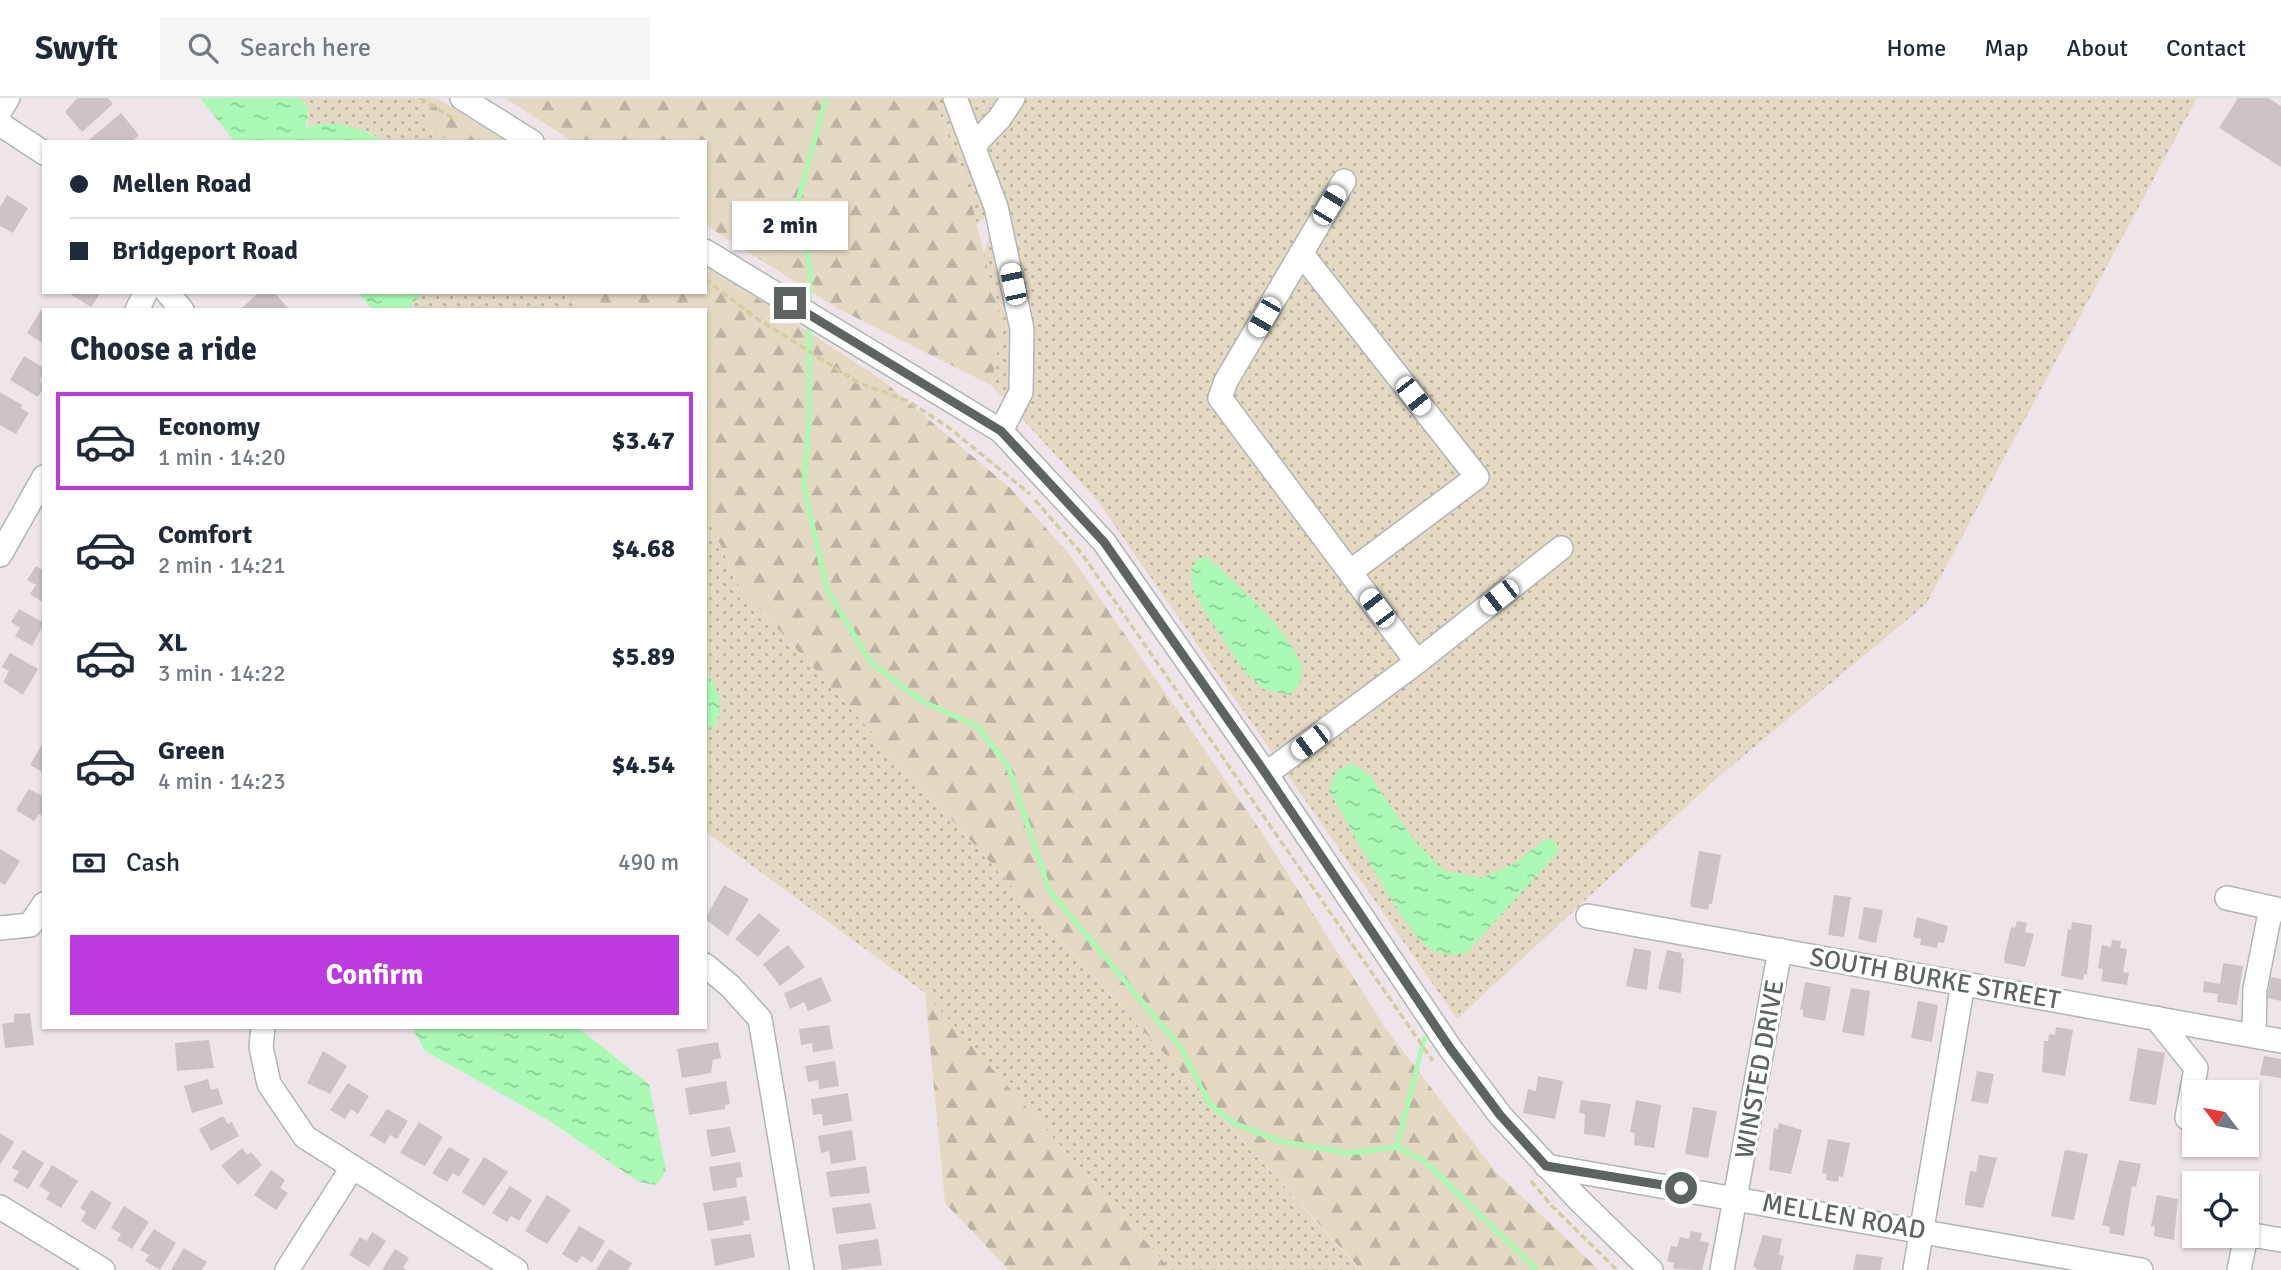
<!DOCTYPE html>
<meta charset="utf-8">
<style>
body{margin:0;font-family:Signika,sans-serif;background:#f6f6f7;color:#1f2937;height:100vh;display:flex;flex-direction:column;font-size:26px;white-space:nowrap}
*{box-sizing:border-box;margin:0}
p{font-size:23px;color:#747a83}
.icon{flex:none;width:38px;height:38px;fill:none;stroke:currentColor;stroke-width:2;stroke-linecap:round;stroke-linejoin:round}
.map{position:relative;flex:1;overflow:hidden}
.panel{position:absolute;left:42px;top:210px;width:665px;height:721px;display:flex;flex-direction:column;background:#fff;border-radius:0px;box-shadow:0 2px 5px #0004}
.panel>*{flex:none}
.banner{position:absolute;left:42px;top:42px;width:665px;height:154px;border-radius:0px;box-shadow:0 2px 5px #0004;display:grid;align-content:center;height:154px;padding:0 28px;background:#fff}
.needle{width:46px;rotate:302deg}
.buttons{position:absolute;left:2182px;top:982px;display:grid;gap:14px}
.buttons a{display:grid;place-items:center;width:77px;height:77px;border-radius:0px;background:#fff;box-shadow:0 2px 5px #0004;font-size:35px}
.end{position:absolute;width:32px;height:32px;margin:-16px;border:9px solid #5d645f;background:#fff;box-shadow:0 0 0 4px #fff}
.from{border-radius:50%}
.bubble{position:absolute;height:49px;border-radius:0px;background:#fff;box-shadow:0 2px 5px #0004;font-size:23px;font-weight:800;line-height:49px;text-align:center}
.car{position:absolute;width:21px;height:42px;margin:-21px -10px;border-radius:9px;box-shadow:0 0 5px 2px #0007;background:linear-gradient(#fff 24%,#345 0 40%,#fff 0 76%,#345 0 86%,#fff 0)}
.banner b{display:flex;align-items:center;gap:24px;height:66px;font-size:26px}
.banner b+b{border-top:2px solid #e0e1e3}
.banner i{width:18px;height:18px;background:#1f2937}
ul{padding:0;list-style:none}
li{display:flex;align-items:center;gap:21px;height:98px;margin:0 14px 10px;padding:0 14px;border:4px solid transparent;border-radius:0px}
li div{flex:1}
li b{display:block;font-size:26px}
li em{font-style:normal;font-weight:800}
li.selected{border-color:#bb3bde}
li>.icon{width:63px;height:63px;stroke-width:1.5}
h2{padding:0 28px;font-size:32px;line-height:84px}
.pay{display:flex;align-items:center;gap:18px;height:77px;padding:0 28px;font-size:26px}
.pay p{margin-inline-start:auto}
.primary-button{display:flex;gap:14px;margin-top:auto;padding:14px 28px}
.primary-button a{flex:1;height:80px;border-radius:0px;background:#bb3bde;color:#fff;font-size:28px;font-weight:800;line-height:80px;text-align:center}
header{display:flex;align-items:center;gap:42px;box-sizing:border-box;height:98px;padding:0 35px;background:#fff;border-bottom:2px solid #e0e1e3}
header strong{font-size:33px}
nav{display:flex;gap:38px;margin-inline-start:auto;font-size:24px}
.search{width:490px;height:63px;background:#f6f6f7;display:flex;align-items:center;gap:18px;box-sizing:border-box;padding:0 24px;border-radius:0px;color:#747a83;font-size:26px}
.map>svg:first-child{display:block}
.grass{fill:url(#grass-dots)}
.forest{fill:url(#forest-firs)}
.water{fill:url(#water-ripples)}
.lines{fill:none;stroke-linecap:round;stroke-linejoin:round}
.stream{stroke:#aaf9b5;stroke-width:5}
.building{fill:#ccc3c8}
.minor-casing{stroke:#b0b6b2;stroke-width:26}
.path{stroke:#d0cfa4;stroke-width:3.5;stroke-dasharray:7 3.5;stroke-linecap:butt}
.minor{stroke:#fff;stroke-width:23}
.route{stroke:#5d645f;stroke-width:9}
.labels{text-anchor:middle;stroke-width:6;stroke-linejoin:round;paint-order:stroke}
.street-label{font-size:26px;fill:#5d645f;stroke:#fff}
</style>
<header>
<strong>Swyft</strong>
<div class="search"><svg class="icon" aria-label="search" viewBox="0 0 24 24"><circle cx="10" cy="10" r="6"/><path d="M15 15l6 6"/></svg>Search here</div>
<nav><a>Home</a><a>Map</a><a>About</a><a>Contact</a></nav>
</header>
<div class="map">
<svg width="2281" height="1172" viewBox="0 0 2281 1172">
<defs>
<pattern id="grass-dots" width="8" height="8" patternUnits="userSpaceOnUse" patternTransform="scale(1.75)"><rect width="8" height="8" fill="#e4dac3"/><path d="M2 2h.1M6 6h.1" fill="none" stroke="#bcb4a2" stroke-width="1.8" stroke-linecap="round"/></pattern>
<pattern id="forest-firs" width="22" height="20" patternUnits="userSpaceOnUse" patternTransform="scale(1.75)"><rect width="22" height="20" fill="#e4dac3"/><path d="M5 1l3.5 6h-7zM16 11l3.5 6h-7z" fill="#bcb4a2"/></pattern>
<pattern id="water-ripples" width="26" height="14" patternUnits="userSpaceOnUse" patternTransform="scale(1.75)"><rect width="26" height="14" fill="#aaf9b5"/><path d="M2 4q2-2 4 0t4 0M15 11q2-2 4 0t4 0" fill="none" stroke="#8ecd96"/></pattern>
</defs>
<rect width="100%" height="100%" fill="#eee5ea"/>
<!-- grass -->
<path class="grass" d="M300,0H436L425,21L450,44H385L370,35L319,26L308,29L309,11Z
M934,0H2197L1926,506L1716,681L1457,921L1097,402L991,287L1002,230L984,156L996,111L977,126L969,94Z
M424,194H573L582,212H406Z
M705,413L739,488L1360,1172H1171L925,895L705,733V636L717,625L710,578L705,575Z"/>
<!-- forest -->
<path class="forest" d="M437,0L507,44H450L425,21Z
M505,0H934L969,94L1002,230L991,287L837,210L705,127V44H574Z
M705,166L882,282L1010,390L1070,457L1260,732L1386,931L1495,1073L1599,1172H1361L739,488L705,413V212H582L573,194H705Z
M925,895L1171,1172H1009L945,1105Z"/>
<!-- water -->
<path class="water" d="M200,0H300L309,11L306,30C335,20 359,29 385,44H235Z
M357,194H424L406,212H373Z
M1207,459C1236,486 1287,529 1301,567C1305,578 1298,589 1291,597L1263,591L1247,576L1216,531L1194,495L1191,472L1197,461Z
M705,575C718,584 723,609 717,623C715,628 709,633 705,636Z
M1353,666L1371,679L1414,742L1443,772L1481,780L1512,767L1547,740L1557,745V755L1466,855C1455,857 1444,858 1434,853C1407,841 1348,724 1329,693C1334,679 1337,668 1353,666Z
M577,929L649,986L666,1073L656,1087L639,1084L550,1023L425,953L412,930Z"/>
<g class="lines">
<!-- stream -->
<path class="stream" d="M809,209L810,175L798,103L826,0
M809,222V321L804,389L827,492L871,565L922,603L978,629L1008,668L1049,792L1181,950L1210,1007L1236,1026L1279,1043L1349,1055L1397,1049L1424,1063L1537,1172
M1397,1049L1424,941"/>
</g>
<!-- building -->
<path class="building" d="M77,0H108L113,6L82,34L65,14Z
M2238,0H2268L2281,8V69L2219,30Z
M121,15L139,37L131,44H93L90,41Z
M7,97L28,110L13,135L0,128V109Z
M67,194H101L91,209Z
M259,194H274L287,209L284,212H240Z
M42,211L44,212V246L27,235Z
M24,258L44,270L40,283L44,289L38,299L10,282Z
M0,294L22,307L21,310L29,315L16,336L0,327Z
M36,468L44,473V505L30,496L36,487L27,482Z
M19,511L44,525L32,548L15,538L20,530L11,524Z
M10,555L38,571L23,597L3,584L9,573L2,569Z
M44,643V675L30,667Z
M29,691L44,699V719L39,716L34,723L16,712Z
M0,751L20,763L5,787L0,784Z
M1699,753L1721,757L1712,806H1709L1708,812L1692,809L1690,805Z
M724,787L749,801L728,838L705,821Z
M1834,797L1851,799L1844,839L1828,837Z
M1864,809L1883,812L1876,845L1858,841Z
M759,815L780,832L758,859L735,841Z
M1917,819L1948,828L1944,845L1938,844L1937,850L1920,847L1921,841L1913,839Z
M2017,823L2027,825L2025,834L2034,836L2025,869L2005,865L2004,860L2011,829L2015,830Z
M2072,824L2092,827L2087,877L2084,876L2083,882L2061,878L2068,831L2071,832Z
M2112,842L2121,843L2120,850L2127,851L2123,874L2129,875L2127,887L2101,883L2103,871L2098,870L2102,847L2111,849Z
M788,847L805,869L780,888L763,866Z
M1634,850L1651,853L1647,892L1626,888Z
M1667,852L1682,855L1681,860L1684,861L1681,895L1658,891Z
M2223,865L2243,868L2237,907L2217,904L2218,896L2203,894L2204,883L2220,886Z
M821,879L832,903L808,913L804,904L790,911L784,895Z
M2271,879L2281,881V903L2267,900Z
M1805,884L1831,889L1825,923L1803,919V912H1800Z
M1851,890L1870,893L1864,938L1842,934Z
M1918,903L1938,907L1932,944L1911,940Z
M30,915L34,947L5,950L2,926L14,924V916Z
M829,927L833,951L813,954L812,945L801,947L799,931Z
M2056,929L2073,932L2065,978L2042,974L2044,943H2048L2049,936L2055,937Z
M209,942L214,970L177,973L175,945Z
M718,944L721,960L713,962L711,975L682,980L677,951Z
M2138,950L2165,955L2156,1007L2129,1003Z
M323,953L347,968L330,996L307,985Z
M2264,958L2281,961V980L2260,977Z
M835,963L839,988L819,991L818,982L808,984L805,968Z
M1977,973L1994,976L1988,1006L1971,1003Z
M1538,978L1563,983L1555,1021L1523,1015L1528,991L1536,993Z
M208,981L211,992L218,990L223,1006L192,1015L184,988Z
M726,983L730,1006L725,1007V1011L689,1017L685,990Z
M348,985L369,998L358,1016L351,1011L345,1021L330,1012Z
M848,995L852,1023L823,1028L822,1016L813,1017L811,1001Z
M1581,1002L1611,1006L1605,1039L1584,1036L1585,1016L1579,1015Z
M1636,1002L1661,1007L1654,1050L1634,1047L1635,1035L1630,1034Z
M1693,1009L1717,1013L1708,1060L1685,1056Z
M387,1011L408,1023L397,1041L390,1037L385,1046L370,1037Z
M223,1018L228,1026L232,1024L239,1038L211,1053L199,1031Z
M419,1024L443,1039L425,1068L400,1055Z
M1779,1025L1802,1032L1791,1076L1769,1072L1774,1030L1778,1031Z
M730,1029L736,1054L711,1059L706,1032Z
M852,1032L856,1062L831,1066L829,1053L821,1055L818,1038Z
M0,1035L14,1044L0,1067Z
M1828,1041L1850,1045L1843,1079L1839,1078L1838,1084L1826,1082L1827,1076L1822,1075Z
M449,1049L470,1061L459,1079L453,1075L447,1084L432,1075Z
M242,1050L247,1057L251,1054L262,1067L238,1087L221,1068Z
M23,1052L44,1065L28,1091L13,1083L19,1073L12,1070Z
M2065,1052L2088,1056L2074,1122L2051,1118Z
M1979,1057L1997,1060L1983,1110L1965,1107V1101L1970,1073L1976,1074Z
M484,1059L508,1074L484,1108L462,1094Z
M2119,1062L2141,1066L2136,1089L2132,1088L2124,1138L2109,1135L2110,1129L2102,1127Z
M740,1064L743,1079L736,1080L737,1089L713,1093L709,1069Z
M52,1067L78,1083L61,1110L46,1101L50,1095L39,1088Z
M866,1068L870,1095L830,1099L826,1074Z
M271,1072L285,1082L280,1090L288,1095L276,1112L254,1097Z
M510,1088L532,1102L519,1123L511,1118L507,1124L492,1115Z
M91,1092L112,1105L95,1132L81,1123L86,1114L80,1110Z
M547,1097L571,1112L547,1146L525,1133Z
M2157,1097L2178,1101L2174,1142L2154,1138L2155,1129L2151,1128Z
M746,1098L750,1122L743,1123L744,1127L708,1133L703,1105Z
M871,1105L876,1131L836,1136L832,1110Z
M124,1108L149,1124L132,1151L117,1142L121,1136L111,1130Z
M579,1128L605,1143L592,1165L582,1158L577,1165L562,1156Z
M154,1131L176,1145L160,1172L145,1163L149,1157L140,1152Z
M1691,1133L1702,1135L1700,1143L1709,1145L1702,1172L1673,1171L1674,1165L1667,1163L1671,1148L1677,1149L1680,1139L1689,1141Z
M372,1134L386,1143L369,1169L349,1157L360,1139L367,1143Z
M751,1136L755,1159L715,1168L711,1141Z
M1763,1137L1782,1141L1779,1157L1784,1158L1781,1172H1758L1753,1168Z
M878,1141L882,1167L842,1172L838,1147Z
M184,1150L207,1164L202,1172H171Z
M395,1151L409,1160L403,1170L407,1172H382Z
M609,1151L632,1165L628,1172H596Z
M1856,1156L1883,1159L1880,1172H1853Z"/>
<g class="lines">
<!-- minor casing -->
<g class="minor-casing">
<path id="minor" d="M462,0L532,44
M955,0L996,109L1022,231L1021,294L1001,333
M0,13L8,0
M0,26L44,55
M973,48L999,21L1013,0
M1344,83L1226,283L1220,300L1417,564
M705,153L1001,333L1104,444L1266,676L1450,950L1500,1017L1578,1101L1651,1172
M1301,155L1477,379L1350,474
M167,194L182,212
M137,212L146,194
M0,457L44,379
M1266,676L1417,564L1561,450
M2227,800L2281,812
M1588,818L2281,943
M0,830L30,827L44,806
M705,867L730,888L760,921L802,1172
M2156,920L2196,970L2187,1020
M263,929L261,949L269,986L305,1039L516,1172
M2254,937L2255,891L2271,810
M1546,1068L2141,1172
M0,1109L103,1172
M2247,1136L2281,1142
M287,1172L352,1070
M1722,1172L1780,852
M1915,1172L1963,885
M2239,1172L2246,1138"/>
</g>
<!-- path -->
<path class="path" d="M420,0L456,22
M705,181L755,219L859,285L908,303L948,329L1030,396
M1035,402L1082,456L1433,963
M1531,1083L1551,1107L1617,1172"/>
<!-- minor -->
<use href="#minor" class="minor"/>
</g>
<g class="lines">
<!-- route -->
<path class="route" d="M790,205L1001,333L1104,444L1266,676L1450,950L1500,1017L1546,1068L1681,1090"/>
</g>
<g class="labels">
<!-- street labels -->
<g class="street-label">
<text transform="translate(1935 880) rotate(10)" y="9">SOUTH BURKE STREET</text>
<text transform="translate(1759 971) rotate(-80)" y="9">WINSTED DRIVE</text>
<text transform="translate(1844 1118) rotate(10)" y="9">MELLEN ROAD</text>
</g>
</g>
</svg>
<div class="buttons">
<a><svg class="needle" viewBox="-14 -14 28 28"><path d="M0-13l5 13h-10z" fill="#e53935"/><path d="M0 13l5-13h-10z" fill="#747a83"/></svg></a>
<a><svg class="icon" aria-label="locate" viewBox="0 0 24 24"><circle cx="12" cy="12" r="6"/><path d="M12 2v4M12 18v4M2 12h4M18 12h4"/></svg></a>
</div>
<i class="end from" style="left:1681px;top:1090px"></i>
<i class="end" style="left:790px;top:205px"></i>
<div class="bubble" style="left:732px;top:103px;width:116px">2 min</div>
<i class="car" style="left:1329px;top:107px;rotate:31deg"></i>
<i class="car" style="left:1013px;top:186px;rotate:348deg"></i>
<i class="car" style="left:1264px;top:219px;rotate:210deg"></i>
<i class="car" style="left:1413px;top:298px;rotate:142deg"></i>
<i class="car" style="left:1499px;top:499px;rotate:232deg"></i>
<i class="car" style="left:1377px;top:510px;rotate:323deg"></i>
<i class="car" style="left:1310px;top:644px;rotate:233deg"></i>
<div class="banner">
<b><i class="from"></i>Mellen Road</b>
<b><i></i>Bridgeport Road</b>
</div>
<section class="panel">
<h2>Choose a ride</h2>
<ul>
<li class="selected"><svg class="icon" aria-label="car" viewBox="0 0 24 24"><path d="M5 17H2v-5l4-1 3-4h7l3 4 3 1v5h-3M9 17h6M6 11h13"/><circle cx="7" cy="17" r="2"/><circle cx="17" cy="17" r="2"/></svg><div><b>Economy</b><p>1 min · 14:20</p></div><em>$3.47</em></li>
<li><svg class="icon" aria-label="car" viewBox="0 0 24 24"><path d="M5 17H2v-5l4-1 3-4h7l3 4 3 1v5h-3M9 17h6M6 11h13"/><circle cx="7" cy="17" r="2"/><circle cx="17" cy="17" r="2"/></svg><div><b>Comfort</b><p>2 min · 14:21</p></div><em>$4.68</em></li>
<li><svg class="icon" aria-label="car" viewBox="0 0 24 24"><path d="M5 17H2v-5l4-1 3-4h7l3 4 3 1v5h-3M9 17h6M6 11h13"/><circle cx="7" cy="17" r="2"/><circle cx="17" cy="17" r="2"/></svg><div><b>XL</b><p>3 min · 14:22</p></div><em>$5.89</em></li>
<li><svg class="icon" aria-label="car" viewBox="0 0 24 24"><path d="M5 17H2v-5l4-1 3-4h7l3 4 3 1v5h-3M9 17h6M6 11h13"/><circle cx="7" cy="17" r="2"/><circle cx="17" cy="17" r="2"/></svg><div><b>Green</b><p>4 min · 14:23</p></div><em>$4.54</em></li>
</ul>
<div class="pay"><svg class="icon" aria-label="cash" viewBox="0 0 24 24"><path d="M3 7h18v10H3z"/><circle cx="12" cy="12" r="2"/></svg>Cash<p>490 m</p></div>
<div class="primary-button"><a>Confirm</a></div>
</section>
</div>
